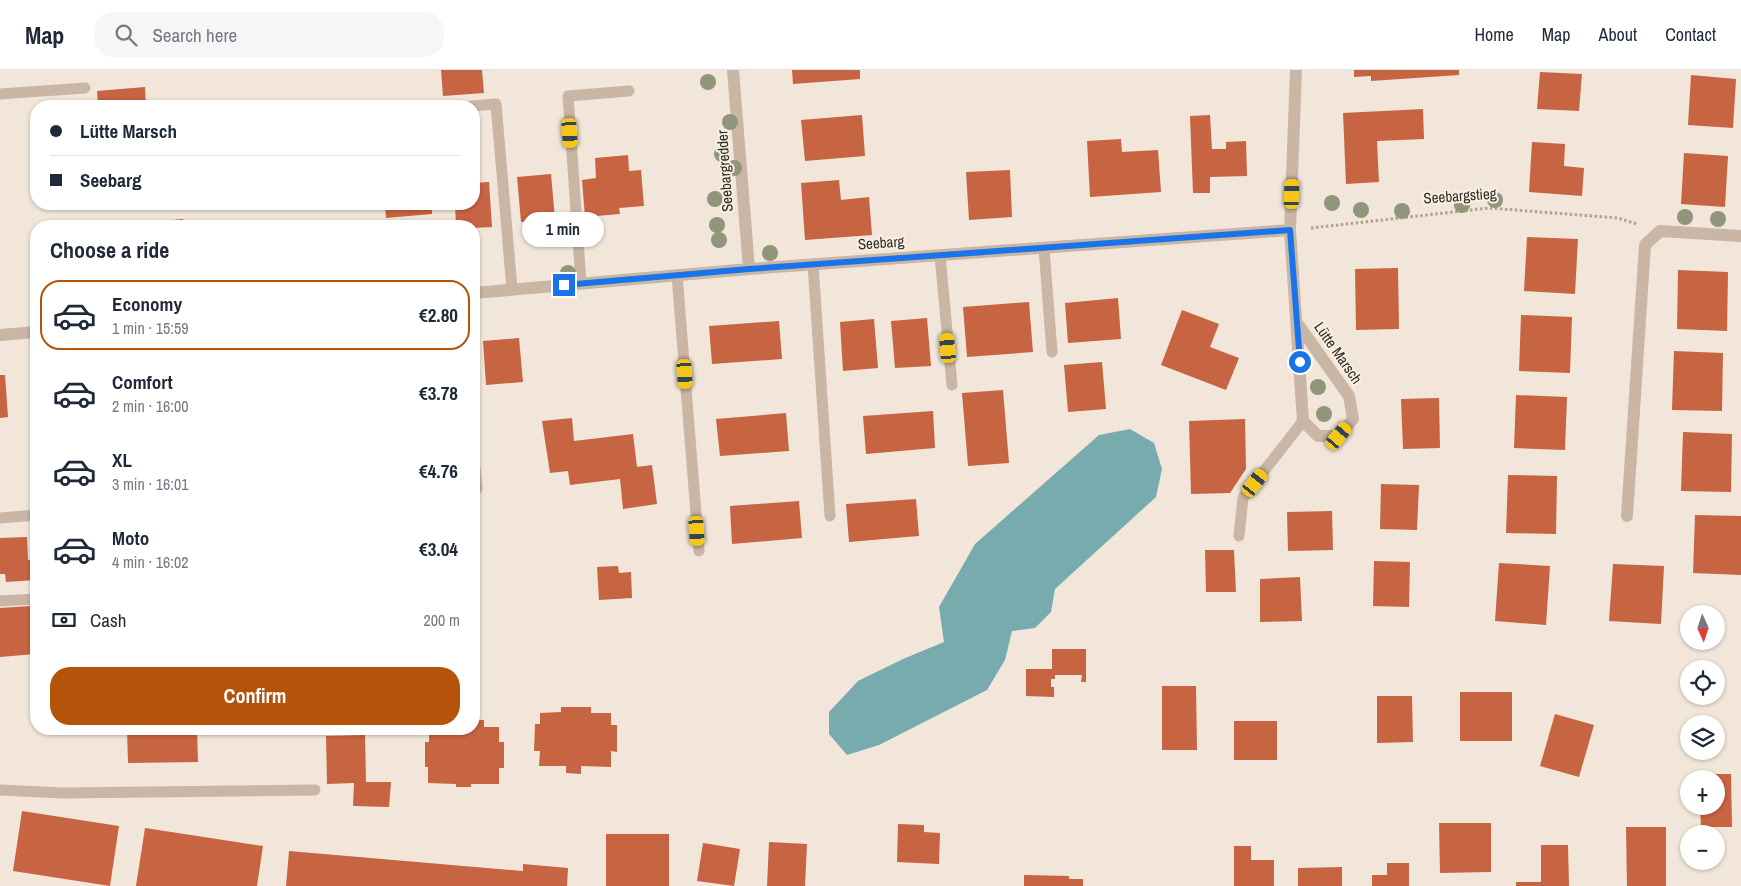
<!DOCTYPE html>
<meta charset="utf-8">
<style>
body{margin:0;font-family:"Archivo Narrow",sans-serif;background:#f6f6f7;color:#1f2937;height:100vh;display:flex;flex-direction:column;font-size:19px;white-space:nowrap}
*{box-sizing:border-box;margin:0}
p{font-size:16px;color:#747a83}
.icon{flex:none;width:28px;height:28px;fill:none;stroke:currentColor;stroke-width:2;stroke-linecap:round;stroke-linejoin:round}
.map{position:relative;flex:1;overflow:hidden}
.drawer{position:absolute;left:30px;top:150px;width:450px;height:515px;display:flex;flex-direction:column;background:#fff;border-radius:20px;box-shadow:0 1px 4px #0004}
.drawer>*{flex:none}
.top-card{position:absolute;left:30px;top:30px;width:450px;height:110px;border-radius:20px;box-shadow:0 1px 4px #0004;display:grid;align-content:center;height:110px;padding:0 20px;background:#fff}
.needle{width:32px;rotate:177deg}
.controls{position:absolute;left:1680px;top:535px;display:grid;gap:10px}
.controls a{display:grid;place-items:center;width:45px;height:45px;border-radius:50%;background:#fff;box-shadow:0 1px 4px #0004;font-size:25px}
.end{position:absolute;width:22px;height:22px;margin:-11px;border:6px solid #1a73e8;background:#fff;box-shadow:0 0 0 2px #fff}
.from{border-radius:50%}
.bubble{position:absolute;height:35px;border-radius:18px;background:#fff;box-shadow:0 1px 4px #0004;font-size:16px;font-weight:700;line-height:35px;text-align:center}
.car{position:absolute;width:15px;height:30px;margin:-15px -8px;border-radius:6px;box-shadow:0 0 4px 1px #0007;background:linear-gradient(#f5c518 24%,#345 0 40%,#f5c518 0 76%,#345 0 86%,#f5c518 0)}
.top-card b{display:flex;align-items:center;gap:18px;height:48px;font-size:19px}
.top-card b+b{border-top:1px solid #e0e1e3}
.top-card i{width:12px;height:12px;background:#1f2937}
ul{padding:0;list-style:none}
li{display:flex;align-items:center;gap:15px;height:70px;margin:0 10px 8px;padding:0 10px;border:2px solid transparent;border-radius:20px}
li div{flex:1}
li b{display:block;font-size:19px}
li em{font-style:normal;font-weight:700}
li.on{border-color:#b45309}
li>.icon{width:45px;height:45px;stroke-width:1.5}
h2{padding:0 20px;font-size:22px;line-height:60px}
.pay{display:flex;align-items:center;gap:12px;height:55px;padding:0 20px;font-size:19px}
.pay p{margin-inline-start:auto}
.action{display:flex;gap:10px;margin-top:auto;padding:10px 20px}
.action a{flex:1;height:58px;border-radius:20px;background:#b45309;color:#fff;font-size:20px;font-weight:700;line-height:58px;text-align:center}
header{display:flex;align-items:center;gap:30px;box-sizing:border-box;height:70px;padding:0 25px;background:#fff;border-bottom:1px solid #e0e1e3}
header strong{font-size:24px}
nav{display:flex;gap:28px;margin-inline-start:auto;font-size:18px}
.search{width:350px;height:45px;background:#f6f6f7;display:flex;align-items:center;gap:12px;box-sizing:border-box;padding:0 18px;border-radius:20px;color:#747a83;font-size:19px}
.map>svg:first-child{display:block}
.water{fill:#78abae}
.building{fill:#c76442}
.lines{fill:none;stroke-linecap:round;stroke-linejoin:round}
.path{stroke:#b5a08f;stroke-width:3;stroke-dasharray:2.5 2.5;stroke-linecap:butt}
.service{stroke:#c9b6a5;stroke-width:11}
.minor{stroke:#c9b6a5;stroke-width:12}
.tree{fill:#919579}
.route{stroke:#1a73e8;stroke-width:6}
.labels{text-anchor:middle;stroke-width:4;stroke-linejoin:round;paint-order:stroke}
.street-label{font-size:15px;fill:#352b26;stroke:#f9f0e5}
</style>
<header>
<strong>Map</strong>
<div class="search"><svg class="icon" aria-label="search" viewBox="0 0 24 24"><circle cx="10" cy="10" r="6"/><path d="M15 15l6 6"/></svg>Search here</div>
<nav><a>Home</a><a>Map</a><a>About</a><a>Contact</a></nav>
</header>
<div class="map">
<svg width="1741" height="816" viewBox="0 0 1741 816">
<rect width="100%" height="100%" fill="#f1e6d9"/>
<!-- water -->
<path class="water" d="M1130,359L1154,373L1162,399L1156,427L1055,519L1051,542L1035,558L1012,561L1005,590L987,620L879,675L847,685L829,664V642L858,611L903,589L944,572L939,537L975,474L1099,365Z"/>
<!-- building -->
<path class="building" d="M441,0H482L484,23L443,26Z
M792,0H860V9L793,14Z
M1354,0H1459V5L1371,11V6L1354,7Z
M1540,2L1582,4L1579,41L1537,39Z
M1691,5L1736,9L1733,58L1688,55Z
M145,17L146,36H98L97,21Z
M1423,39L1424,69L1377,71L1379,112L1346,114L1343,43Z
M862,45L865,86L805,91L801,50Z
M1210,45L1212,79H1226V72L1246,71L1247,106L1210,107V123H1193L1190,46Z
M1121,69L1122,82L1158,80L1161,122L1090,127L1087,71Z
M1532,72L1565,74L1564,96L1584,98L1582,126L1529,122Z
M1684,83L1728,86L1725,137L1681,134Z
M628,85L629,101L641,100L644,136L619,138L620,144L585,147L582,110L596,108L595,88Z
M1010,100L1012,147L969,150L966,102Z
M551,104L555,149L521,152L517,107Z
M839,110L841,130L869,127L872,165L805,170L801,113Z
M489,112L492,157L474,158V156H456L455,134H474V113Z
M385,134H432V144L386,148Z
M183,149L184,156H144V153Z
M1527,167L1578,169L1575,224L1524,221Z
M1398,198L1399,259L1356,260L1355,199Z
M1678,200L1728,202L1727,261L1677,259Z
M1118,228L1121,269L1068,273L1065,233Z
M1029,232L1033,282L967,287L963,237Z
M1182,240L1219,254L1210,277L1239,288L1226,320L1161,295Z
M1521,245L1572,247L1570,303L1519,301Z
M927,248L931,296L895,298L891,251Z
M874,249L878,298L843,301L840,252Z
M779,251L782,289L712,294L709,256Z
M519,268L523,312L486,315L483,271Z
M1674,281L1723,283L1722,341L1672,340Z
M1102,292L1106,339L1068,342L1064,295Z
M0,305H5L8,347L0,348Z
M1003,320L1009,393L968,396L962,323Z
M1516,325L1567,327L1565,380L1514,378Z
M1439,328L1440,378L1403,379L1401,329Z
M933,341L935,378L866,384L863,346Z
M786,343L789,381L720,386L716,349Z
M572,348L574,371L633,364L637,397L652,395L657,434L623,439L620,409L570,415L568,401L550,403L542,351Z
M1245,349L1246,399L1230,423L1191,424L1189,351Z
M1683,362L1732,364L1731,422L1681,421Z
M1508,405L1557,406L1556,464L1506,463Z
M1381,414L1419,415L1417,460L1380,459Z
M916,429L919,466L849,472L846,434Z
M799,431L802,468L732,474L730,436Z
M1332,441L1333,480L1288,481L1287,442Z
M1695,445L1741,446V505L1693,503Z
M27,467L28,490H36V510L6,512L5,504H0V468Z
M1205,480H1234L1236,522H1206Z
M1374,491L1410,492L1409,537L1373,536Z
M1499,493L1550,496L1546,555L1495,551Z
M1613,494L1664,496L1661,554L1609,551Z
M618,496L619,503L631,502L632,528L599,530L597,497Z
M1300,507L1302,551L1260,552V509Z
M31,536L35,584L0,587V538Z
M1052,579H1086V612H1081L1082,605H1055V609H1051V617H1054V627L1026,626V599H1052Z
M1162,616H1196L1197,680H1162Z
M1460,622H1512V671H1460Z
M1377,626H1412L1413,672L1377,673Z
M561,637H591V643H611V655H617V682L611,681V697L581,696V704L566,703V696H539L540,681H534L535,654H540V643L561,642Z
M1555,644L1594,655L1579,707L1540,696Z
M474,650H484V657H499V672H504V698H499V714H471V717H456V714L428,713V697H425V672H429V659H474Z
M1234,651H1277V690H1234Z
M127,659H197L198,692L128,693Z
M365,665L366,712H391L389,737L353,736L354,713L327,714L326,666Z
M1700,704H1731L1732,757H1701L1700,736H1716V709H1700Z
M22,741L119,756L110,816L13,801Z
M1439,753H1491V802L1440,803Z
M898,754L924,755V762L940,763L939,794L897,792Z
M1626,757H1666V816H1627Z
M145,758L263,776L257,816H136Z
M606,764H669V816H606Z
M769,772L807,774L805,816H767Z
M703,773L740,779L734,816L697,811Z
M1541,775H1568L1569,816H1516V812H1541Z
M1234,776H1251V790H1274V816H1234Z
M289,781L523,801V794L568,798L567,816H286Z
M1387,793H1409V816H1372V805H1387Z
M1342,797V816H1298V798Z
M1024,805L1069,806V809H1083V816H1024Z"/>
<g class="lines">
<!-- path -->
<path class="path" d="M1311,158L1489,138L1618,148L1637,154"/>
<!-- service -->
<path class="service" d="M0,24L85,18
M472,36L496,34L512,219
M1044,178L1052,282
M940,185L952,315
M813,194L830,446
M677,205L699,481
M581,213L568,26L629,21
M474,387L477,419
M0,448L36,445
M1239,466L1243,428L1303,351
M0,531L36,529
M0,720L63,723L315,720"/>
<!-- minor -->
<path class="minor" d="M733,0L749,199
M1296,0L1290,160L1303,351L1318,366H1339L1353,349L1349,326L1297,253
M474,223L749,199L1290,160
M0,265L36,262
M1627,446L1645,175L1660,161L1741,166"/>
</g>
<!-- trees -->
<g class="tree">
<circle cx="708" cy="12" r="8"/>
<circle cx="730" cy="52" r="8"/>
<circle cx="722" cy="84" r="8"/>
<circle cx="734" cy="98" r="8"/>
<circle cx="715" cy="129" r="8"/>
<circle cx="1495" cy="130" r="8"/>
<circle cx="1332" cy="133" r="8"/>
<circle cx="1462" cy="135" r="8"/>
<circle cx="1361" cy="140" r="8"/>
<circle cx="1402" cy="141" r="8"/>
<circle cx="1685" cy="147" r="8"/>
<circle cx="1718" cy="149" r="8"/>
<circle cx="717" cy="155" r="8"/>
<circle cx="719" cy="170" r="8"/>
<circle cx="770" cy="183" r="8"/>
<circle cx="568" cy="203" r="8"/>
<circle cx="1318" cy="317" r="8"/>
<circle cx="1324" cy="344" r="8"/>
</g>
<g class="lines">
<!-- route -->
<path class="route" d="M564,215L749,199L1290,160L1300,292"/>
</g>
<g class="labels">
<!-- street labels -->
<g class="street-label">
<text transform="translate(725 101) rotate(-94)" y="5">Seebargredder</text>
<text transform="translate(1460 126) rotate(-4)" y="5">Seebargstieg</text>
<text transform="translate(881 173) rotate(-4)" y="5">Seebarg</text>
<text transform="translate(1338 283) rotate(55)" y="5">Lütte Marsch</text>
</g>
</g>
</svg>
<div class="controls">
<a><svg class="needle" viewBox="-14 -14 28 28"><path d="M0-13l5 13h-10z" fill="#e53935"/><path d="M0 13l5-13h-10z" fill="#747a83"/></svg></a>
<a><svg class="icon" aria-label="locate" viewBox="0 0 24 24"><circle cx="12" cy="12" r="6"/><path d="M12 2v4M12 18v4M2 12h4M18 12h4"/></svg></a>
<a><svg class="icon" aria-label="layers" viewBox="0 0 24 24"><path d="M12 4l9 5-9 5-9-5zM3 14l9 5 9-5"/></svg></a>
<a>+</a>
<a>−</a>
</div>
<i class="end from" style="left:1300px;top:292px"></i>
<i class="end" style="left:564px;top:215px"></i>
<div class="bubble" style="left:522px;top:142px;width:82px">1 min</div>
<i class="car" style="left:570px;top:63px;rotate:176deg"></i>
<i class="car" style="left:1292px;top:124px;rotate:2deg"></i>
<i class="car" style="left:948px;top:278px;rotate:355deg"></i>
<i class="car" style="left:685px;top:304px;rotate:176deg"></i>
<i class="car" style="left:1339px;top:366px;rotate:40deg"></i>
<i class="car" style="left:1255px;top:413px;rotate:38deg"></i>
<i class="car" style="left:697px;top:461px;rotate:176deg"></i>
<div class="top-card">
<b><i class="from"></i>Lütte Marsch</b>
<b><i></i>Seebarg</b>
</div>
<section class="drawer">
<h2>Choose a ride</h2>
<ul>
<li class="on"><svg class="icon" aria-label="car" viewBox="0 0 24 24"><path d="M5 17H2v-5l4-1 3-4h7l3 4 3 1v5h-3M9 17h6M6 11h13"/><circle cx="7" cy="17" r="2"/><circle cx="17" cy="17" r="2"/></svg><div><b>Economy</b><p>1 min · 15:59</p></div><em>€2.80</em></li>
<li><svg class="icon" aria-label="car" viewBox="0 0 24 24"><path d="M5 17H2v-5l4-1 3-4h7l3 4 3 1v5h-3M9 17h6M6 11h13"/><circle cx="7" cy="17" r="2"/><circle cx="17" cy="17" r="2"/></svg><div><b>Comfort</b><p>2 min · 16:00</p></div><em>€3.78</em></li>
<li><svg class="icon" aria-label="car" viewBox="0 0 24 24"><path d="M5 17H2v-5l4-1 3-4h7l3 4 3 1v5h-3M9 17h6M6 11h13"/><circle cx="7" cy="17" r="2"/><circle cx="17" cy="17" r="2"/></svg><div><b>XL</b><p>3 min · 16:01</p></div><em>€4.76</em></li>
<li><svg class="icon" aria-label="car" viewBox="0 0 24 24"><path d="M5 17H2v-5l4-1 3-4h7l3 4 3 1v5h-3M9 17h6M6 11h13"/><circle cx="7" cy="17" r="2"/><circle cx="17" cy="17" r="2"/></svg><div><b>Moto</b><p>4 min · 16:02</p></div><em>€3.04</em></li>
</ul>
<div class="pay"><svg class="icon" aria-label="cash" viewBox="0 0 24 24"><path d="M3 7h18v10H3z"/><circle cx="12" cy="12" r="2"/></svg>Cash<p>200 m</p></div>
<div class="action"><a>Confirm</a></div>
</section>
</div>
